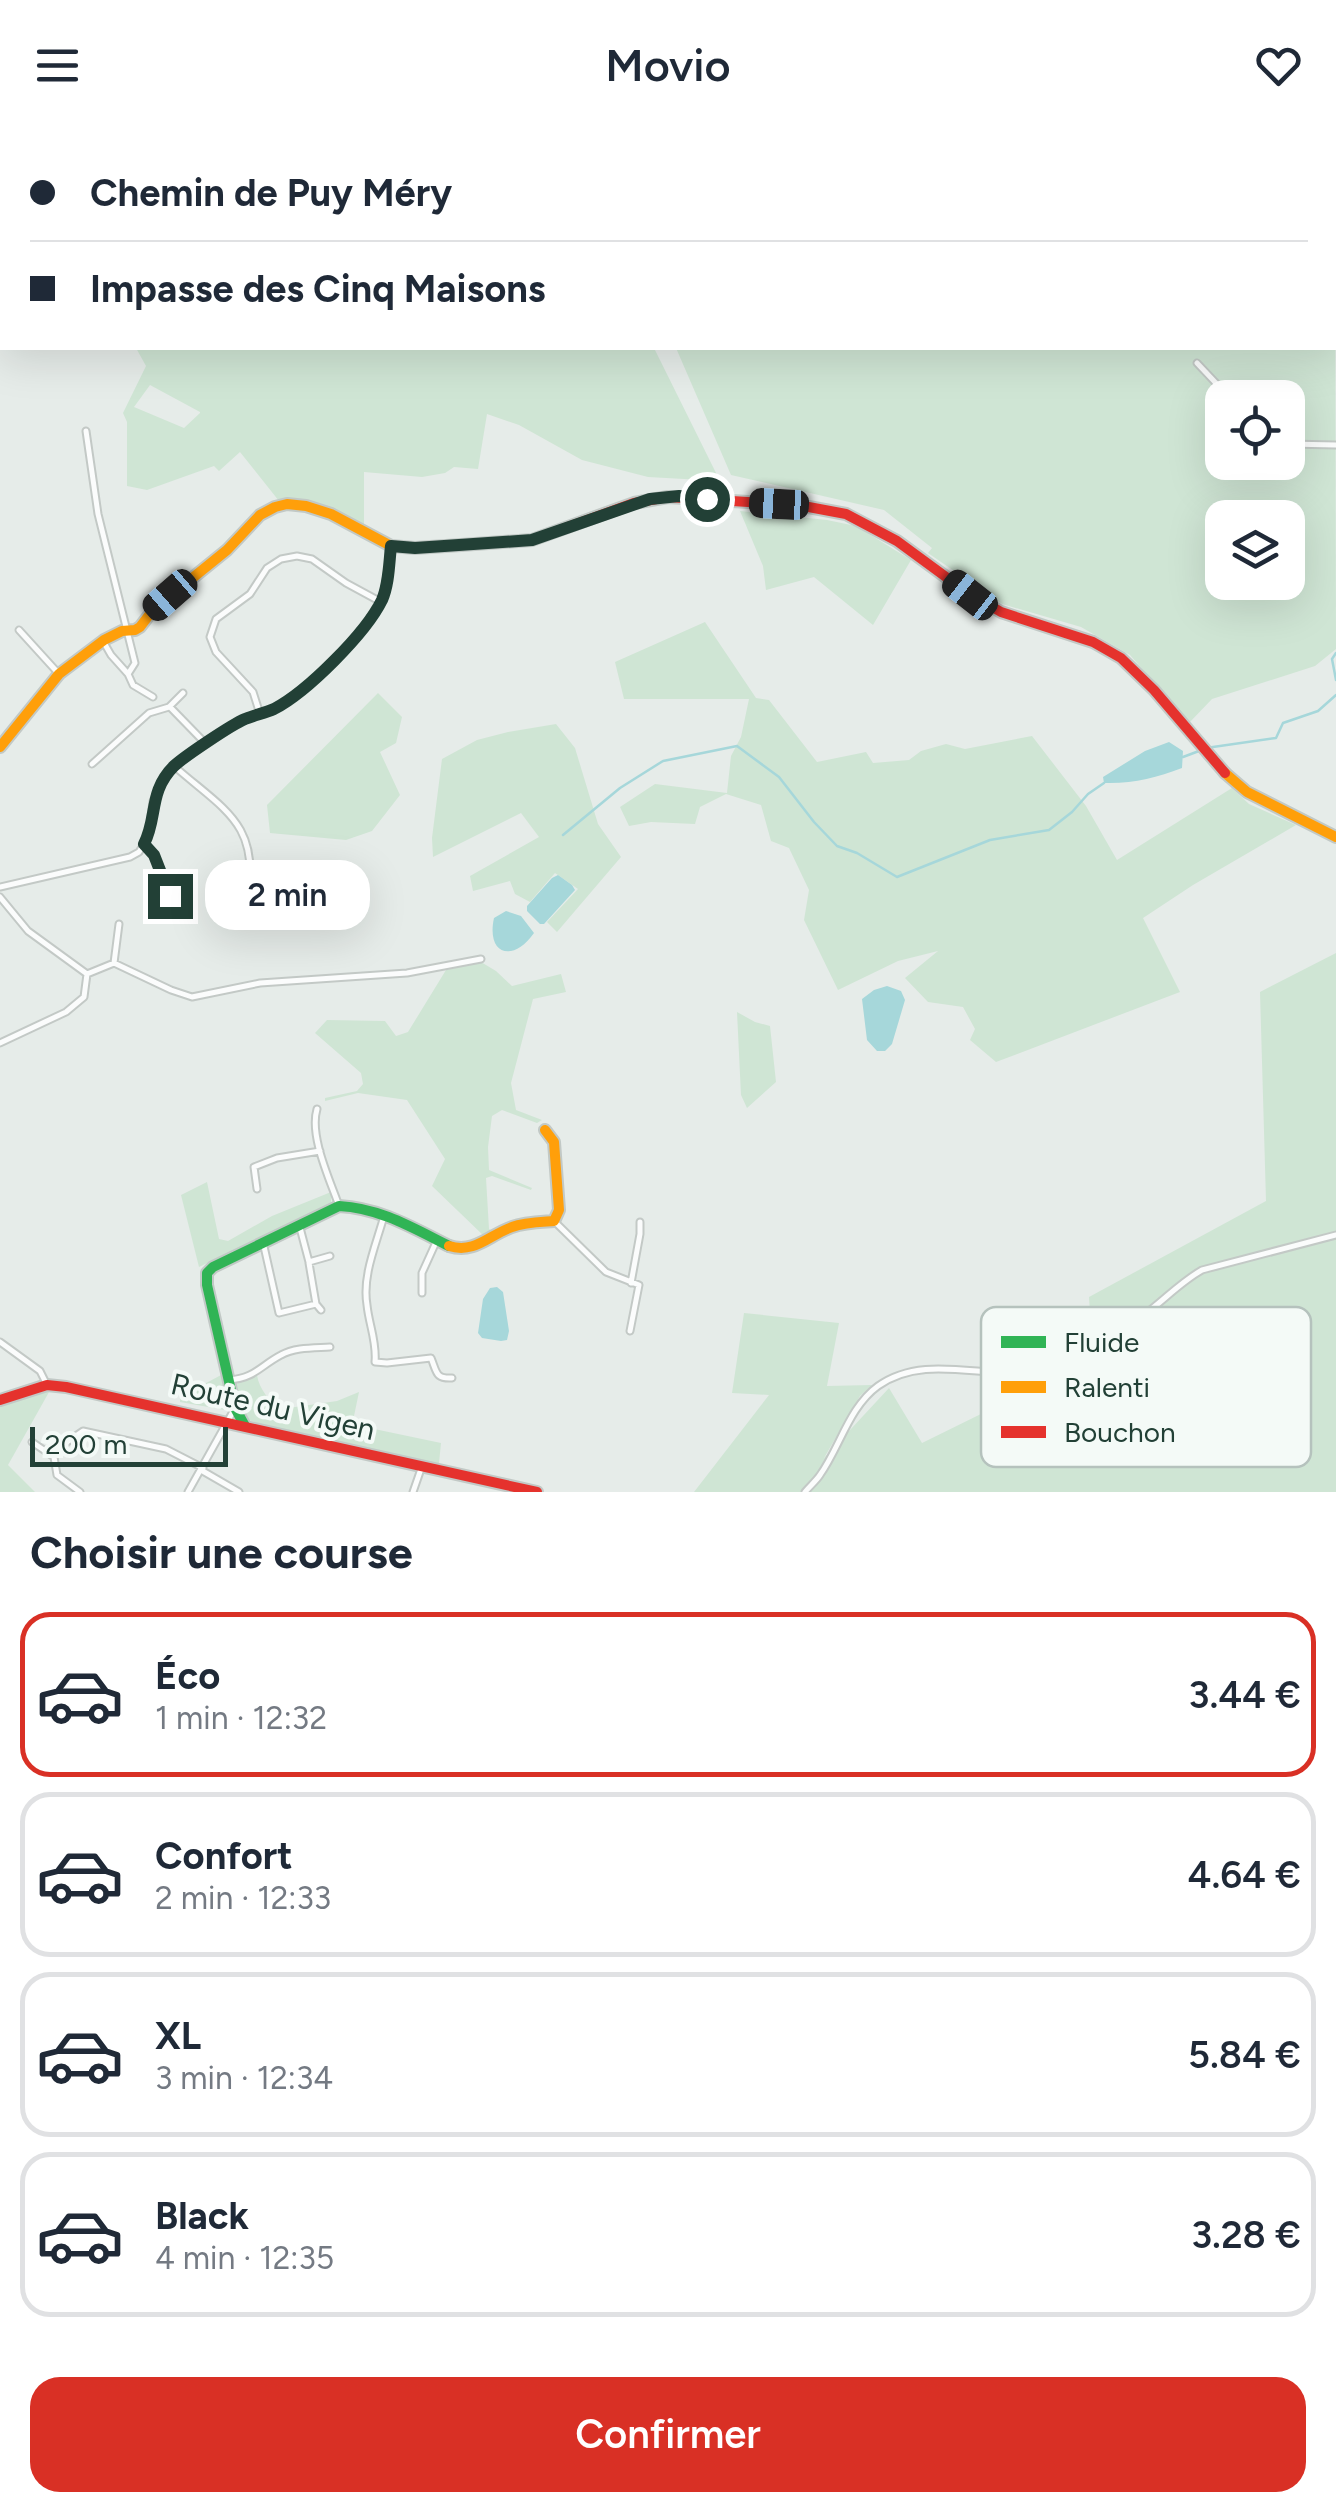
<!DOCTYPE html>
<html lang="fr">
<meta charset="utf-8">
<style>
body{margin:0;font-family:Figtree,sans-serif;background:#f2f2f3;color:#1f2937;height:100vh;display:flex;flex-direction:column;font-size:38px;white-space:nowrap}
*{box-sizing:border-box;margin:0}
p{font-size:32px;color:#747a83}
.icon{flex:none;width:55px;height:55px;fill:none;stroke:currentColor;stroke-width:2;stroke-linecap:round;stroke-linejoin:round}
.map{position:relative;height:1362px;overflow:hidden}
.side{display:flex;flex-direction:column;background:#fff;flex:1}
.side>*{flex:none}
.top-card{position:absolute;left:0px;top:0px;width:1338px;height:220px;box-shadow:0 10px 40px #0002;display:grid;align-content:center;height:220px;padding:0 30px;background:#fff}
.fabs{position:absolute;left:1205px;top:250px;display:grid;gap:20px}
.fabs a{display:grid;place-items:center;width:100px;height:100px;border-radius:20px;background:#fff;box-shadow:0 10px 40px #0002;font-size:50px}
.scale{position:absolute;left:30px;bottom:25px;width:198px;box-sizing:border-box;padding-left:10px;border:5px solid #224036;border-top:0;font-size:28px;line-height:35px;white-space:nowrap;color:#224036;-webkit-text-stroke:8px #f4faf7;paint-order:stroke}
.end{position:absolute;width:45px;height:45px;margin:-22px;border:12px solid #224036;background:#fff;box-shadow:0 0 0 5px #fff}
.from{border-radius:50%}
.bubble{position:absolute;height:70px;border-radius:30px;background:#fff;box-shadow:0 10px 40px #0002;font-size:32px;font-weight:600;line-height:70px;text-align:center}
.car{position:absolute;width:30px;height:60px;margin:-30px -15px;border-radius:12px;box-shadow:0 0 8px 2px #0007;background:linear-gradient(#222 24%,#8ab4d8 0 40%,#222 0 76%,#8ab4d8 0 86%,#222 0)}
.top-card b{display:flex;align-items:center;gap:35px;height:95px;font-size:38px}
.top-card b+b{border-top:2px solid #e0e1e3}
.top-card i{width:25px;height:25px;background:#1f2937}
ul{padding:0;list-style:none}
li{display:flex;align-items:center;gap:30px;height:165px;margin:0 20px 15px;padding:0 10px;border:5px solid #e0e1e3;border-radius:30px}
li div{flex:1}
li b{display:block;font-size:38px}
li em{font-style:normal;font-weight:600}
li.active{border-color:#d93025}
li>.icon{width:90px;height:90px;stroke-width:1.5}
h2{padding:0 30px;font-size:45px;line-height:120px}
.button{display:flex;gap:20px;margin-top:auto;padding:20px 30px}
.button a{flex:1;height:115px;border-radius:30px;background:#d93025;color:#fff;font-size:40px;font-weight:600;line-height:115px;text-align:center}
header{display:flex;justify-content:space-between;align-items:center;height:130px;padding:0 30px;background:#fff;font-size:45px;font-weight:600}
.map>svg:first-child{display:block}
.green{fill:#cfe5d4;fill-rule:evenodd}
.water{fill:#a6d7da}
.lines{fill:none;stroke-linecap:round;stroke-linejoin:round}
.stream{stroke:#a6d7da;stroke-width:2.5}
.street-casing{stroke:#c3c9c6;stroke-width:9}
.fast-casing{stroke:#c2c9c6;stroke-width:14}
.slow-casing{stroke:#c2c9c6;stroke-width:14}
.jam-casing{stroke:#c2c9c6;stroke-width:14}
.street{stroke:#fbfcfc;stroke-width:5}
.fast{stroke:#30b455;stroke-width:10}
.slow{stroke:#ff9f0a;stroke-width:10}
.jam{stroke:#e5322d;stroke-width:10}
.rail-casing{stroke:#c7ccca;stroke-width:6}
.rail{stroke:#f4faf7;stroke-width:2.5;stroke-dasharray:8;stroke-linecap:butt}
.route{stroke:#224036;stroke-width:12}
.labels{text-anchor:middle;stroke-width:8;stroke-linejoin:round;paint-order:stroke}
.street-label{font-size:30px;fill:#224036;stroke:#f4faf7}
.key{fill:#f4faf7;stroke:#b5c2bd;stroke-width:2.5}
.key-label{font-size:28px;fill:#224036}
</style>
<header><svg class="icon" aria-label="menu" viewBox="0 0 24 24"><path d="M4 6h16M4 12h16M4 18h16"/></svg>Movio<svg class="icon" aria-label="heart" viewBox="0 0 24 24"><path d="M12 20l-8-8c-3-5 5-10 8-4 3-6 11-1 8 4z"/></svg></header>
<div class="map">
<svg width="1336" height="1362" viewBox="0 0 1336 1362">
<rect width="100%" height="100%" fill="#e6ece9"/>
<!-- green -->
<path class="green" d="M6,0H422V2H10Z
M602,0H1047L1055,2H598Z
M1335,54L1336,519L1315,536L1212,569L1189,593L1130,525L1081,497L1002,474L928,423L932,418L884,380L731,345L676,218H1335ZM1222,268H1288V332H1222ZM1222,388H1288V452H1222Z
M136,218H654L720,351L648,347L582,330L519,295L487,284L478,339L454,337L445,343L422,347L364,342V398C334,383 314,369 279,371L240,322L219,341L214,336L147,360L127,356V292L123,283L146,236ZM150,255L200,282V283L184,298L134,277Z
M740,381L827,390L856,396L911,430L873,495L814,447L766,460L763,436Z
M705,492L756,568L769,570L817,632L866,622L873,633L909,630L921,621L946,614L965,619L1032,606L1086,676L1117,730L1232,658L1249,674L1296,695L1193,755L1143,788L1180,862L996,932L970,910L975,899L963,877L928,872L905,848L938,821L898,831L838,860L804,790L809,760L789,718L771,711L761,675L726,664L700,677L695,694L651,692L629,696L620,677L655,654L727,663L731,626L741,607L749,569H624L615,532Z
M378,563L402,587L396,613L380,622L400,665L372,701L346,710L270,703L267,675Z
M556,594L575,618L598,694L621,727L557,802L547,792L578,759L555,743L530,772L515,764L510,751L473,761L470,746L539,707L521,683L433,727L432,708L442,629L477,610L508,602Z
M1336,823V1362H694L769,1265L732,1263L744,1183L839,1193L827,1256L872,1255L860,1266L824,1328L889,1258L922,1313L1093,1229L1089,1167L1266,1071L1260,862Z
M481,832L496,841L512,856L561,844L566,862L533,869L511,953L516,980L542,990L537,993L502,980L492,986L488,1017L489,1040L532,1058L531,1060L492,1046L486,1048L489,1099L493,1102L485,1107L432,1056L445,1029L407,970L358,963L325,971V968L357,961L363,954L361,943L315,903L327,890L385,891L396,906L408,902L446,840Z
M737,882L755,892L770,896L776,952L747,978L741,965Z
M207,1052L219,1109L228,1111L272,1086L331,1062V1073L199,1137L181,1065Z
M223,1244C225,1255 233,1272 225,1280L180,1272V1267Z
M257,1245C259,1259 270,1272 281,1279L337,1271L359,1262L354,1286L360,1296L441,1313L439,1333L441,1338L339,1317L251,1291C238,1282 237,1270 234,1255Z
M53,1255L8,1335L35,1362H0V1276Z"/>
<!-- water -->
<path class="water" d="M1169,612L1183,621L1182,638C1156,648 1132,654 1104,653L1103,647L1145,621Z
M558,745L572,755L575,760L544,794H540L527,781V776L552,748Z
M506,781L521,786L534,803C513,833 486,825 494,788Z
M887,856L901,861L905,870L892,914L885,921H877L867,910L862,869L874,860Z
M490,1158L497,1157L503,1162L509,1201L507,1210L501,1211L482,1208L478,1203L483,1169Z"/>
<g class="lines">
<!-- stream -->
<path class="stream" d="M1336,523L1332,529L1336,550
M1206,618L1276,608L1283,593L1318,581L1336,565
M1183,627L1199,621
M563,705L620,658L663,631L737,616L779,647L814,692L837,716L857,723L897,747L990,710L1049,700L1072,682L1088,664L1104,653"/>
<!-- street casing -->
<g class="street-casing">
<path id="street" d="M1197,233L1230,268
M86,301L98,384L135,533L128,544L111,525L103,511
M1288,314L1336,315
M19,500L59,544
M128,544L133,555L153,567
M170,577L206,614
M260,584L253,562L216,522L210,507L216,489L250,464L267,438L281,429L297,426L312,429L346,453L381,472
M92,634L149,583L169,577L183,563
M174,636C225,681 260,693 248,770
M144,714L154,725L171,766
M0,757L130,727L139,722L148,708L153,671L163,651L174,636L241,591L278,577L314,549L362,501L384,464L391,416
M0,767L28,801L87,844
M114,833L171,860L192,867L260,853L407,843L481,829
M114,833L119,794
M87,844L114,833
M0,913L66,882L84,867L87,844
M317,979C309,1006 330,1050 339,1076
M257,1059L254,1037L277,1028L320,1021
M384,1086C376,1115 362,1146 367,1175C369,1195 377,1212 375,1232L387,1233L431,1228C437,1242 435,1249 452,1248
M554,1091L606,1142L639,1155L630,1201
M299,1094L309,1132L330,1126
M263,1112L279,1183L316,1174L321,1180
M309,1133L316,1174
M631,1153L640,1104V1092
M422,1163V1143L437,1110
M0,1212L40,1241L47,1255
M229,1250C255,1248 260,1236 281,1225C295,1217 314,1218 330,1217
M32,1312L54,1327
M201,1340L239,1362
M80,1362L57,1345L54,1327L67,1312L83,1301L166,1319L203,1338
M188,1362L235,1278
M413,1362L422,1336
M805,1362C810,1356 816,1351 820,1345C840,1317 849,1277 878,1256C924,1223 983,1249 1034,1242C1077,1236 1120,1204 1154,1177C1169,1165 1184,1150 1202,1140L1336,1105"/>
</g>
<!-- fast casing -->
<g class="fast-casing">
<path id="fast" d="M245,1296L235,1278L207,1155V1143L213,1137L339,1076C380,1078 413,1098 449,1116"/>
</g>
<!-- slow casing -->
<g class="slow-casing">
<path id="slow" d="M0,617L59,544L104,510L122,501L135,500L140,497L153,480L227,420L260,385L275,377L287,374L306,376L331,384L391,416L415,418L461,415
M1225,643L1247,662L1336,707
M449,1116C475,1124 489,1105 512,1097C525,1092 540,1092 554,1091L559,1080L554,1012L545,1000"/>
</g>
<!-- jam casing -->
<g class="jam-casing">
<path id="jam" d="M461,415L532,410L634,373L668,367L798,375L846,384L897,411L965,461L1001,482L1093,512L1121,528L1154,560L1225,643
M0,1270L47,1255L66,1257L537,1362"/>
</g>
<!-- street -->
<use href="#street" class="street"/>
<!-- fast -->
<use href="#fast" class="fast"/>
<!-- slow -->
<use href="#slow" class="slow"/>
<!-- jam -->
<use href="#jam" class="jam"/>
<!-- rail casing -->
<g class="rail-casing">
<path id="rail" d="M1105,0L1114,2
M1335,33H1336"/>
</g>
<!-- rail -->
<use href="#rail" class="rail"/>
</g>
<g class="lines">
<!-- route -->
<path class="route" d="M170,766L154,725L144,714C158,687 148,662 174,636C185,626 231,595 245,589C255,585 265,583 274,579C307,562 366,503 382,470C389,454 389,434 391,416L415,418L532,410L650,369L679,366L707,369"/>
</g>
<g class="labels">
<!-- street labels -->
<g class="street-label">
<text transform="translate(273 1277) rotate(13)" y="10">Route du Vigen</text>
</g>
</g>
<!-- legend -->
<rect x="981" y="1177" width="330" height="160" rx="15" class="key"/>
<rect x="1001" y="1206" width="45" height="12" fill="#30b455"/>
<rect x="1001" y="1251" width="45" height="12" fill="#ff9f0a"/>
<rect x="1001" y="1296" width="45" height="12" fill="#e5322d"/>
<g class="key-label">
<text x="1064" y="1222">Fluide</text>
<text x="1064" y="1267">Ralenti</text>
<text x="1064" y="1312">Bouchon</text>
</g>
</svg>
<div class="fabs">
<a><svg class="icon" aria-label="locate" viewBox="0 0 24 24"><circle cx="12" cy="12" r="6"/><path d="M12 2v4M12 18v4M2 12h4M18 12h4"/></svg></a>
<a><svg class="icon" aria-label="layers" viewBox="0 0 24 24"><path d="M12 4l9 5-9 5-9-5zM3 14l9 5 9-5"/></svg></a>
</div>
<div class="scale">200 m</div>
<i class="end from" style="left:707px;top:369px"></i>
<i class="end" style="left:170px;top:766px"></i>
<div class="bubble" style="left:205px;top:730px;width:165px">2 min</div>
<i class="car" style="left:779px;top:374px;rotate:273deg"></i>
<i class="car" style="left:170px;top:465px;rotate:229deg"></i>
<i class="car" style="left:970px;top:465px;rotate:308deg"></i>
<div class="top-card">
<b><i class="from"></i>Chemin de Puy Méry</b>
<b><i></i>Impasse des Cinq Maisons</b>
</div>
</div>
<section class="side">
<h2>Choisir une course</h2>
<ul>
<li class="active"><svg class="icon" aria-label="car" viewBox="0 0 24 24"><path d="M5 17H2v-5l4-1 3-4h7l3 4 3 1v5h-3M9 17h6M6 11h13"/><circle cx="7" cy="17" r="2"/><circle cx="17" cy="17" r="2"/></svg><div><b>Éco</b><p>1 min · 12:32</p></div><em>3.44 €</em></li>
<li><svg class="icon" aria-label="car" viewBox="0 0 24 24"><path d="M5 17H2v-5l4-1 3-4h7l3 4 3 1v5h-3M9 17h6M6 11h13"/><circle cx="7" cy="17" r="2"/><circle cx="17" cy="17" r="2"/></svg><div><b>Confort</b><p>2 min · 12:33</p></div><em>4.64 €</em></li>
<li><svg class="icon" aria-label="car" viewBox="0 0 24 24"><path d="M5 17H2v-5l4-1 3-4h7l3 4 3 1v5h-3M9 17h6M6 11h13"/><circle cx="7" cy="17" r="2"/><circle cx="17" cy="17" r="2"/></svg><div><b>XL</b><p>3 min · 12:34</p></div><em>5.84 €</em></li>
<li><svg class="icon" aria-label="car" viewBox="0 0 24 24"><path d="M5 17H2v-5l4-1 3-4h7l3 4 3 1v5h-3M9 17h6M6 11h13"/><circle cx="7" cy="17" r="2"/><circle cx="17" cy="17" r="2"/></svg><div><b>Black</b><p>4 min · 12:35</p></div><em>3.28 €</em></li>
</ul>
<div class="button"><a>Confirmer</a></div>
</section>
